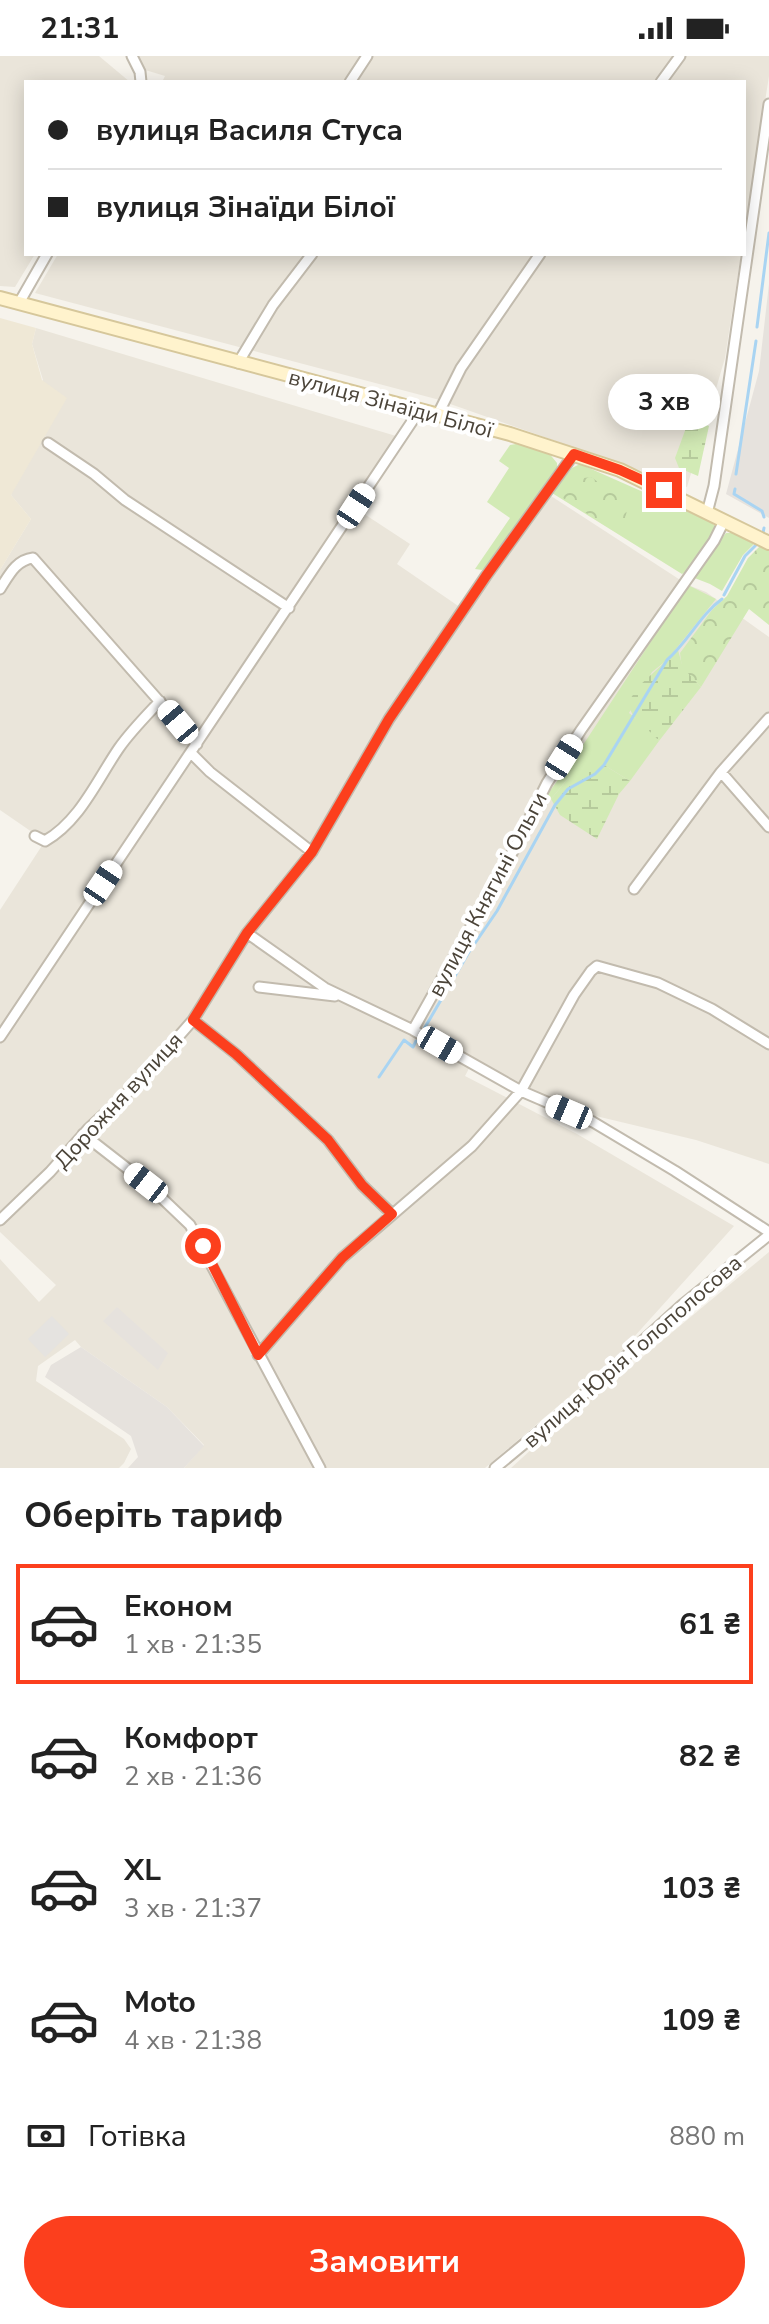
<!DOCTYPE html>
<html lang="uk">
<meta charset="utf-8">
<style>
body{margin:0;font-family:"Nunito Sans",sans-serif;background:#f2f2f2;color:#222;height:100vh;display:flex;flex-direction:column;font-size:30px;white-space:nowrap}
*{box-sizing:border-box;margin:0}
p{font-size:26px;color:#767676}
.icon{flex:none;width:44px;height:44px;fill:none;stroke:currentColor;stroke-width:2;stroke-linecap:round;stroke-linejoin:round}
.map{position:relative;height:1412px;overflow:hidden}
.details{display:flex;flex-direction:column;background:#fff;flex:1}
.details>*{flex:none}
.top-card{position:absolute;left:24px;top:24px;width:722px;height:176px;border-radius:0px;box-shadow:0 4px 20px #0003;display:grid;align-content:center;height:176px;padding:0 24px;background:#fff}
.end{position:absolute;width:36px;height:36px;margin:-18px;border:10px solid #fc3f1d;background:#fff;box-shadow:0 0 0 4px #fff}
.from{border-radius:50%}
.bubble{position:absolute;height:56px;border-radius:28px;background:#fff;box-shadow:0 4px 20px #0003;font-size:26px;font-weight:700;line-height:56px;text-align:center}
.car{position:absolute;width:24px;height:48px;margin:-24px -12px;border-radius:10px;box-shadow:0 0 6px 2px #0007;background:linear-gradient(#fff 24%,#345 0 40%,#fff 0 76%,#345 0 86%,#fff 0)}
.top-card b{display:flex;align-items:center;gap:28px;height:76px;font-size:30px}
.top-card b+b{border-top:2px solid #e0e0e0}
.top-card i{width:20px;height:20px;background:#222}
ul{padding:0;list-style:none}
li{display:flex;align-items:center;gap:24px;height:120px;margin:0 16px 12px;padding:0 8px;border:4px solid transparent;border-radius:0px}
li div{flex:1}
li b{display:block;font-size:30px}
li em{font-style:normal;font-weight:700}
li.active{border-color:#fc3f1d}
li>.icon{width:72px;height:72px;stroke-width:1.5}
h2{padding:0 24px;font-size:36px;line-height:96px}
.pay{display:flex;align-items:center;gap:20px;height:88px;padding:0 24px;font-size:30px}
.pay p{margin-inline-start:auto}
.cta{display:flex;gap:16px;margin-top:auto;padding:16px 24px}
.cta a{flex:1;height:92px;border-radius:48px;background:#fc3f1d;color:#fff;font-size:32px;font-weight:700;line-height:92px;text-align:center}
.status{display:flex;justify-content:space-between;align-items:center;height:56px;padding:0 40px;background:#fff;direction:ltr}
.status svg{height:22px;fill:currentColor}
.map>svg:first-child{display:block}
.residential{fill:#eae5da}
.industrial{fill:#e6e2dd}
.education{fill:#efe8d6}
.grass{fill:#d2eab5}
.forest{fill:url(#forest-crowns)}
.wetland{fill:url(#wetland-marsh)}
.parking{fill:#e5e3e0}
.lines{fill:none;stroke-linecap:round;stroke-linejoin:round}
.stream{stroke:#a9d4f2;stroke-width:3}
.street-casing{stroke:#c2bbae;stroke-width:13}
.secondary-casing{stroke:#d6c79b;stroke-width:16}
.street{stroke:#fff;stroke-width:9}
.secondary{stroke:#fff3cd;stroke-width:12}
.route{stroke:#fc3f1d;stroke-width:10}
.labels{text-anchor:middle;stroke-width:8;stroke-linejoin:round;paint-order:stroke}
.street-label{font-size:22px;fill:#4b4439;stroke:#fff}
</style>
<div class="status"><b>21:31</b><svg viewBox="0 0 49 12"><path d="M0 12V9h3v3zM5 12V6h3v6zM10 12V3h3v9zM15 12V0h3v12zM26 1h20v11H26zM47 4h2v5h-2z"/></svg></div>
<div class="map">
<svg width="769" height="1412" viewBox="0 0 769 1412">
<defs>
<pattern id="forest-crowns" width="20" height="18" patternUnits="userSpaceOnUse" patternTransform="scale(2)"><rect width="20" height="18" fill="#d2eab5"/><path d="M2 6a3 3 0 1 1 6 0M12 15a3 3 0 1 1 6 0" fill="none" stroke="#b6ca9c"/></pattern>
<pattern id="wetland-marsh" width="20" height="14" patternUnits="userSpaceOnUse" patternTransform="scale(2)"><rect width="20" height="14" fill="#d2eab5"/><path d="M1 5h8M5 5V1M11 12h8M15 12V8" fill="none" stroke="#b6ca9c"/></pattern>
</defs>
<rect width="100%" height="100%" fill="#f6f3ec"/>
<!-- residential -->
<path class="residential" d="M0,0H99L130,26H26V198H35L15,231L0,230Z
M132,0H769V20L744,180V26H162L165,20L142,13Z
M58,198H741L725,302L687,431L436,343L35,237Z
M36,272L396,380L352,450L410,488L397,508L467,556L510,493L551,440L688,529L706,536L769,581V1108L696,1084L575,1055L474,1003L465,1020L577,1078L734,1170L615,1302L485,1412H184L204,1389L167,1351L81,1291L75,1284L38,1310L36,1325L124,1383L131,1393L124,1407L119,1412H0V1203L39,1246L56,1229L0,1176V854L45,785L0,754V514L31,463L11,439L43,324L32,288Z
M769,1196V1412H511L534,1391Z"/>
<!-- industrial -->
<path class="industrial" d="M769,228V462L726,438L759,315Z
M117,1251L168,1297L158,1314L103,1265Z
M81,1291L167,1351L204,1390L184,1412H128L138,1401L131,1380L45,1321L51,1309Z"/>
<!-- education -->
<path class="education" d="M0,262L36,272L32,288L42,324L67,342L11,439L31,463L0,514Z"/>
<!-- grass -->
<path class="grass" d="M516,388L548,396L557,407V414L490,508L482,514L475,513L510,462L487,446L509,412L499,405L510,389Z
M580,408L711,466L715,470V477L689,514L682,518L552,437L572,412Z
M726,477H733L754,488L743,499L722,535L710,528L692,521Z
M688,529L716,543L667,604L652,616L629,657L651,674L659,685L630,725L604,709L570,720L551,743L547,739L581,692Z"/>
<!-- forest -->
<path class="forest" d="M591,421L601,428L628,438C628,447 627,465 620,472L603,468L563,442L560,437L584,422Z
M760,490L769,495V569L749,553L701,631L682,612L680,597L712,554L727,540L748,502Z"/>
<!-- wetland -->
<path class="wetland" d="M690,361L709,370L698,420L679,412L675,402Z
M678,594L683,612L701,631L659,685C648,671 631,665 628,646L640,629Z
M587,708L604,709L630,725L619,738L597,783L560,759L551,743L570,720Z"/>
<!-- parking -->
<path class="parking" d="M52,1260L69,1278L45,1301L28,1283Z"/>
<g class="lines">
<!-- stream -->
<path class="stream" d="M757,271L769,177
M736,418L756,285
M735,433L734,438L762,455L764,461
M763,477L764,472
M724,539L745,500L756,489
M424,973L469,896L497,855L555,749L568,733L595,718L604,709L667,604C688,586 700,559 722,543
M379,1021L404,984L413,991L416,985"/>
<!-- street casing -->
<g class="street-casing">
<path id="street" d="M132,0L140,16L141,26
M350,26L367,0
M661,26L680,0
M19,247L47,198
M238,307L273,249L312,198
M437,360L461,312L540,198
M48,387L94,418L125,444L289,552
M707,457L714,430L769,48
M0,533C9,519 16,504 33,502L197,688
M191,697L210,716L312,796
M721,716L769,771
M35,780L45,785C80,765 97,724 119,692C131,675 146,660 160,645
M634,833L721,716L769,662
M247,877L325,932L413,974L521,1035L593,1066L675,1115L769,1176
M259,931L335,940
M193,964L236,998L328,1084L362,1129L392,1158
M413,974L511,799L547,727L581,674L714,485L724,465
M0,981L419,355
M83,1078L146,1127L190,1169L320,1412
M0,1164L50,1116L88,1073L136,1029L193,964L247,877L312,796L389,663L486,520L574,398
M258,1299L342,1202L472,1090L521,1035L574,939L591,915L597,910L658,927L712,953L769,988
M495,1412L582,1340L682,1249L769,1179"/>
</g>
<!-- secondary casing -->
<g class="secondary-casing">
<path id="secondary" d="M0,242L510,378L620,414L769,487"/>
</g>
<!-- street -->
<use href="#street" class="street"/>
<!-- secondary -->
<use href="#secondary" class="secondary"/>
</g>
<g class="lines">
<!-- route -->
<path class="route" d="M203,1190L258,1299L342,1202L392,1158L362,1129L328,1084L236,998L193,964L247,877L312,796L389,663L486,520L574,398L620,414L664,434"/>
</g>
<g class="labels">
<!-- street labels -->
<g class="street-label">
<text transform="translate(391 347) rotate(15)" y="8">вулиця Зінаїди Білої</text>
<text transform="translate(487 838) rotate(-62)" y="8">вулиця Княгині Ольги</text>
<text transform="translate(118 1044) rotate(-47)" y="8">Дорожня вулиця</text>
<text transform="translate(632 1295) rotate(-41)" y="8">вулиця Юрія Голополосова</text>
</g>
</g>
</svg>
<i class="end from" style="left:203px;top:1190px"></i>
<i class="end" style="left:664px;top:434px"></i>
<div class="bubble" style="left:608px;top:318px;width:112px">3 хв</div>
<i class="car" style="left:356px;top:450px;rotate:33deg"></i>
<i class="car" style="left:178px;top:666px;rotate:320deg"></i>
<i class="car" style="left:564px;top:701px;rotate:32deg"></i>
<i class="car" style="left:103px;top:827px;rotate:34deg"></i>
<i class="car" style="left:440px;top:989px;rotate:120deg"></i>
<i class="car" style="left:569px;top:1056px;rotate:293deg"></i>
<i class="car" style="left:146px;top:1127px;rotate:308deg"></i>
<div class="top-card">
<b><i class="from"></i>вулиця Василя Стуса</b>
<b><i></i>вулиця Зінаїди Білої</b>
</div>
</div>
<section class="details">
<h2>Оберіть тариф</h2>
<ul>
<li class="active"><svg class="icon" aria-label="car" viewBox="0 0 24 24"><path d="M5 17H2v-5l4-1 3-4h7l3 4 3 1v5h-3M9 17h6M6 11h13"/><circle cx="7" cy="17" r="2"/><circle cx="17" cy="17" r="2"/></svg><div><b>Економ</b><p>1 хв · 21:35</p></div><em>61 ₴</em></li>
<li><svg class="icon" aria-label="car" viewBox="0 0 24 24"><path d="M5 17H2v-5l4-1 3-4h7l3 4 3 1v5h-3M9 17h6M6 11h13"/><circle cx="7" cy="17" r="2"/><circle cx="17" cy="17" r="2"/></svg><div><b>Комфорт</b><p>2 хв · 21:36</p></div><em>82 ₴</em></li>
<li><svg class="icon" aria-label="car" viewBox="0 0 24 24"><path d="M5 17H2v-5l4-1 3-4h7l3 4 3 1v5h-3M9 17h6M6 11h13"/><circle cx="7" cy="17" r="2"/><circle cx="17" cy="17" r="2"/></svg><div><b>XL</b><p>3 хв · 21:37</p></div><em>103 ₴</em></li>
<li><svg class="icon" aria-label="car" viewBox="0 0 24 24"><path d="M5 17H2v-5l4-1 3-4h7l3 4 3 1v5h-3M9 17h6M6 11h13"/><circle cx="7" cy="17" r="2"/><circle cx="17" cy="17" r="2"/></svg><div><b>Moto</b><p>4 хв · 21:38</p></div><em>109 ₴</em></li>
</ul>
<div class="pay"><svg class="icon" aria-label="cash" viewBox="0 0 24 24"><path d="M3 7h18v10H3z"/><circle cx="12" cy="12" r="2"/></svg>Готівка<p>880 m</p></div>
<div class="cta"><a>Замовити</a></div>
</section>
